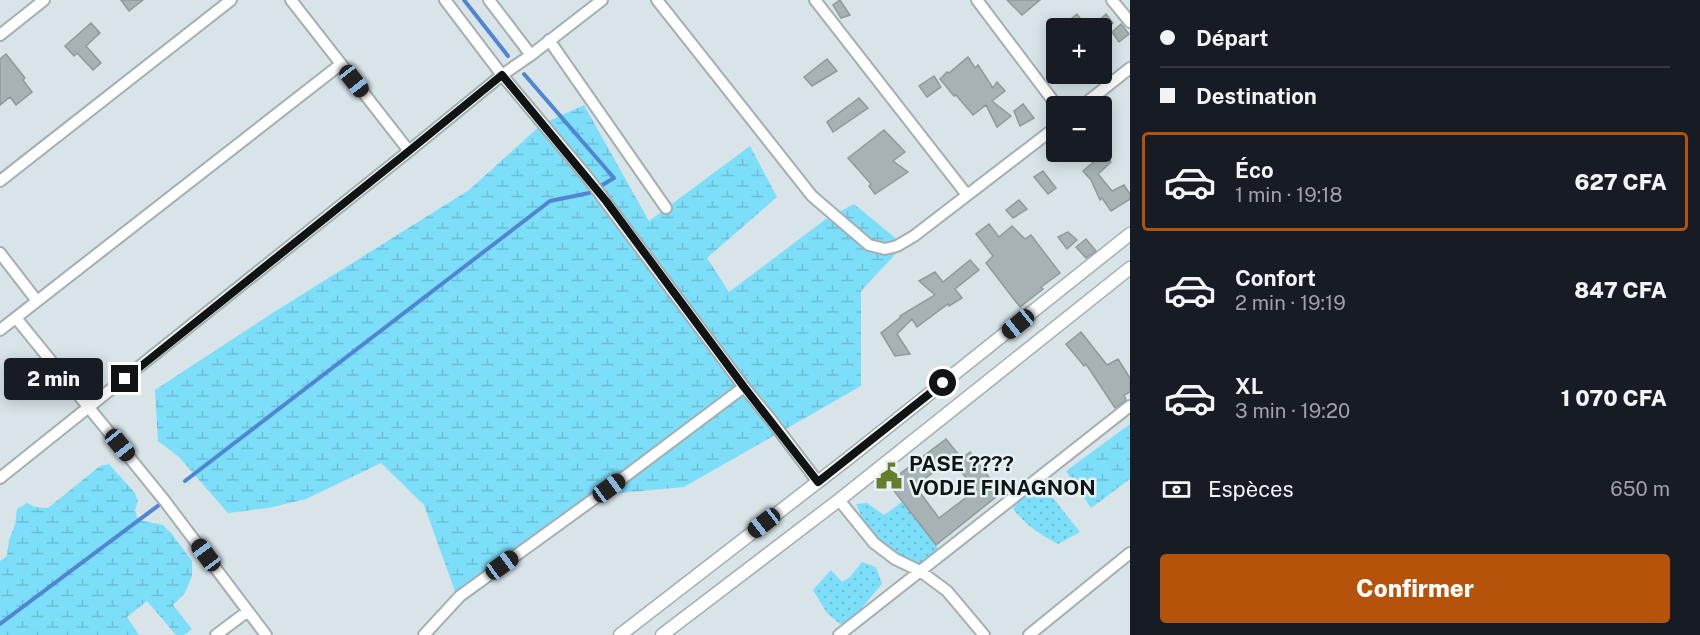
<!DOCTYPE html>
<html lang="fr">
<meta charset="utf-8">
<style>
body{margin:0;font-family:"Public Sans",sans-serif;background:#20242c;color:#f1f3f6;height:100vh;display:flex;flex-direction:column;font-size:22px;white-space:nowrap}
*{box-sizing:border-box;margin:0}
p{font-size:20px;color:#9ea1a6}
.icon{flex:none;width:33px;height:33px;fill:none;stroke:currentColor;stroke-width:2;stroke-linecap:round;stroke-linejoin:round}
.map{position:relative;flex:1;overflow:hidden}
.details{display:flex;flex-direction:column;background:#171b24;width:570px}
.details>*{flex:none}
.banner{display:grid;align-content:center;height:132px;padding:0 30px;background:#171b24}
.tools{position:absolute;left:1046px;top:18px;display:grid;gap:12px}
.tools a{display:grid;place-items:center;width:66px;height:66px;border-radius:6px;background:#171b24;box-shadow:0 3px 15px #0003;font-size:30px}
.end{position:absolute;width:27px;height:27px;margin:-14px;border:8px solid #101415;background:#fff;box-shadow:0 0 0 3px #fff}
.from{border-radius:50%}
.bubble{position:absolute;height:42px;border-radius:6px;background:#171b24;box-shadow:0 3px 15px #0003;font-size:20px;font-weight:800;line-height:42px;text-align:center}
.car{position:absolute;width:18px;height:36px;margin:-18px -9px;border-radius:8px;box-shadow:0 0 4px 2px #0007;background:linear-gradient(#222 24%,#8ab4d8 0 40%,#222 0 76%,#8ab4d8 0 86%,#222 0)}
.banner b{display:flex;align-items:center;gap:21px;height:57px;font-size:22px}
.banner b+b{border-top:2px solid #363941}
.banner i{width:15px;height:15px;background:#f1f3f6}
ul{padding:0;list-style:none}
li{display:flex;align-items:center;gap:18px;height:99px;margin:0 12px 9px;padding:0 18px;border:3px solid transparent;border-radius:6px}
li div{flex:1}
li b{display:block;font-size:22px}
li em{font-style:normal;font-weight:800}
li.active{border-color:#b45309}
li>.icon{width:54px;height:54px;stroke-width:1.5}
.pay{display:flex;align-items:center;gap:15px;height:66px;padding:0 30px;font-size:22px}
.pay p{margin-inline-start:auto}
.action{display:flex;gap:12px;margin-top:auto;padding:12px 30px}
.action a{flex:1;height:69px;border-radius:6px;background:#b45309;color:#fff;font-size:24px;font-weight:800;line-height:69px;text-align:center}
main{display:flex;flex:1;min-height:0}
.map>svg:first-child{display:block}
.grass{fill:url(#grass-dots)}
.wetland{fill:url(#wetland-marsh)}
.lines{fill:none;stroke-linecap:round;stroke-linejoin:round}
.stream{stroke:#5086d1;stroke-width:4}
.building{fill:#a6b2b3;stroke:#8f9a9b;stroke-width:1.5}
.minor-casing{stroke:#a4afb2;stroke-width:14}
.tertiary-casing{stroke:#a4afb2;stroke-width:15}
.minor{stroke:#fff;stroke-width:10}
.tertiary{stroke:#fff;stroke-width:12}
.route{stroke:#101415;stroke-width:8}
.labels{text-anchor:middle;stroke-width:5;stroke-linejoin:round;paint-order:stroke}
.poi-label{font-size:21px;font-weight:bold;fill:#101415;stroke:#e6f1f5;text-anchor:start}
</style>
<main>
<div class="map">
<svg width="1130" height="635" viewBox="0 0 1130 635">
<defs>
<pattern id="grass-dots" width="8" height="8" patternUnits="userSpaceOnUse" patternTransform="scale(1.5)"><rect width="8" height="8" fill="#7ddefa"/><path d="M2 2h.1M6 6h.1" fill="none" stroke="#6bbed5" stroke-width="1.8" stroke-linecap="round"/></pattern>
<pattern id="wetland-marsh" width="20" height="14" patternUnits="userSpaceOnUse" patternTransform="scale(1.5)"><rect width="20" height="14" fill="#7ddefa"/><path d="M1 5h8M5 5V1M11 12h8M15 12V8" fill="none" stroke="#6bbed5"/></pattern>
</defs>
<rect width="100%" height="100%" fill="#d9e4e8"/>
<!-- grass -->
<path class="grass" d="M1029,483H1039L1049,493L1080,532L1058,544C1040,535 1026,525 1013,509Z
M902,502L938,548L933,564L915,568L899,562L865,525L856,504L867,503L884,515Z
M862,562L876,567L882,584L845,628L827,613L813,590L831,570L842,582L850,577Z"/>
<!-- wetland -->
<path class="wetland" d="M584,105L649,221L750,146L777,197L707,258L729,292L826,219L854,204L904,245L861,291V386L684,487L588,496L457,597L424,505L381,463L306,499L268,508L228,513L179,457L158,441L155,390L271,314L469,190L542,124Z
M1130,424V479L1091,508L1066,471Z
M109,464L135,493L138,501L135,510L138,520L163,525L171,533L192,561V576L185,593L173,605L192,629L184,635H176L147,601L127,617L139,635H0V561L7,556L9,540L15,525L17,509L27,503L35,507L48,508L100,466Z"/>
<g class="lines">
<!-- stream -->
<path class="stream" d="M464,0L508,56
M185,481L550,201L589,193L614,178L524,74
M0,624L163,502"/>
</g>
<!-- building -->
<path class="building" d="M121,0H143L129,11Z
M840,0L850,15L841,18L833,5Z
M1007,0H1040L1022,15Z
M1077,14L1082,21L1073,28H1071L1066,23Z
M1106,14L1113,23L1101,31V28H1099L1095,24Z
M91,23L100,33L86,46L101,63L93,70L77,53L74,56L65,46Z
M1121,24L1129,34L1119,42L1112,32Z
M6,54L25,78L23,80L32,92L16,105L10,97L0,105V59Z
M968,57L975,68L978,65L993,88L997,82L1005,91L992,101L1011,116L997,127L986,105L973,115L956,95L954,96L940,79L947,72L949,73Z
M827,59L837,71L812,86L804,77Z
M934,76L941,87L927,97L919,86Z
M859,98L868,108L833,132L827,122Z
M1023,104L1034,118L1020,126L1014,111Z
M884,130L905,152L893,161L908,172L875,194L869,186L871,184L848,158Z
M1104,153L1111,162L1098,174L1112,191L1124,185L1130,194V199L1111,211L1102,198L1100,200L1091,180L1083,171Z
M1043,171L1056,188L1048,194L1034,177Z
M1019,200L1027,209L1013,218L1006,210Z
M989,224L999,237L1012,226L1025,239L1031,235L1060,273L1041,287L1043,289L1020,307L986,263L993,256L976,234Z
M1068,232L1077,240L1067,249L1058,237Z
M1086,239L1096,251L1086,258L1076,247Z
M970,260L979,270L955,289L962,298L949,306L948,304L917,327L912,319L897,334L910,354L895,356L881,333L901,317L900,316L935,295L919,281L935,272L943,282Z
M1081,332L1107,365L1118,359L1130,378V392L1124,395L1126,400L1115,408L1086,364L1084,366L1066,344Z
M946,439L958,454L915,486L939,518L976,490L955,464L970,452L1001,493L936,545L888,483Z"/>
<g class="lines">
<!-- minor casing -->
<g class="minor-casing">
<path id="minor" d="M291,0L409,151
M445,0L502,75L588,178L744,387
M489,0L531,55
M657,0L812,196L869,245L885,249L897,246L914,236L1056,127
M815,0L967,195
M977,0L1057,106
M1112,0L1130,22
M0,35L44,0
M549,40L666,208
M1082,106L1130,68
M0,181L231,0
M0,253L37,301
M16,318L164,500L266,635
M0,330L341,64
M0,478L409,151L502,75L531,55L602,0
M839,500L874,543L895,559L920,571L947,591L984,635
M216,635L248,611
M424,635L460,596L627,475L744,387L771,420L818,482
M839,635L1130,406
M1029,635L1130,553"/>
</g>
<!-- tertiary casing -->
<g class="tertiary-casing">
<path id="tertiary" d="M620,635L850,457L1130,234
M662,635L839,500L1130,268"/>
</g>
<!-- minor -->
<use href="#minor" class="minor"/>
<!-- tertiary -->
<use href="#tertiary" class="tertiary"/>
</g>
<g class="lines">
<!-- route -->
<path class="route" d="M125,379L409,151L502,75L606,201L744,387L818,482L943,383"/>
</g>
<!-- icons -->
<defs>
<g id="civic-bare" transform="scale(2.07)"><path d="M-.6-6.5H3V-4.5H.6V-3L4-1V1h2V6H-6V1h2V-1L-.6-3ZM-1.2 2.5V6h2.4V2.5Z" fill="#677c2d" stroke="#e6f1f5" stroke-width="2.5" paint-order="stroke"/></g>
</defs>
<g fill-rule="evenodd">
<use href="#civic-bare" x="889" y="476"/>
</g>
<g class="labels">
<!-- poi labels -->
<g class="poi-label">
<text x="909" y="471">PASE ????<tspan x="909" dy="24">VODJE FINAGNON</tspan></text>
</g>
</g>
</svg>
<div class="tools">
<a>+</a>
<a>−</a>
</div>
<i class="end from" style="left:943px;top:383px"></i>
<i class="end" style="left:125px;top:379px"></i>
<div class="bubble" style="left:4px;top:358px;width:99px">2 min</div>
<i class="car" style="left:354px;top:81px;rotate:142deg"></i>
<i class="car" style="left:1018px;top:324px;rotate:231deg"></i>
<i class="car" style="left:120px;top:445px;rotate:141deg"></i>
<i class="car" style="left:609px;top:488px;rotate:54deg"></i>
<i class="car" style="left:764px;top:523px;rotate:232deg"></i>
<i class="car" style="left:206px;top:555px;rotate:323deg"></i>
<i class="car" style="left:502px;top:565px;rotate:54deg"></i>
</div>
<section class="details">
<div class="banner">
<b><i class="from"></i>Départ</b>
<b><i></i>Destination</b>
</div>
<ul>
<li class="active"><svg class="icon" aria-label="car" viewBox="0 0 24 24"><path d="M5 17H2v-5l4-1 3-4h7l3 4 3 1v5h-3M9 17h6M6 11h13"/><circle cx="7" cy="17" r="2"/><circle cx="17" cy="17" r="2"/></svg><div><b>Éco</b><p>1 min · 19:18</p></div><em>627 CFA</em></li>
<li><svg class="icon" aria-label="car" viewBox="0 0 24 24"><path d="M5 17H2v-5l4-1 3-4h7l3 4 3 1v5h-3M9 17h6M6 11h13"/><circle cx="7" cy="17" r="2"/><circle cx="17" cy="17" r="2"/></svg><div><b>Confort</b><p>2 min · 19:19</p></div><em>847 CFA</em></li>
<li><svg class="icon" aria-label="car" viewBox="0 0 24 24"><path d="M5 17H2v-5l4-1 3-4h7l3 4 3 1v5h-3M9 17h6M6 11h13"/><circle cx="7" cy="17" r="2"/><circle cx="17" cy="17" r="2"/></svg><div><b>XL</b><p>3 min · 19:20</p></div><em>1 070 CFA</em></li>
</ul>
<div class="pay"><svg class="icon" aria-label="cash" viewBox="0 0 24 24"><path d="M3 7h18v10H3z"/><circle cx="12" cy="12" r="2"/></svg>Espèces<p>650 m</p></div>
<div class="action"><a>Confirmer</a></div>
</section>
</main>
